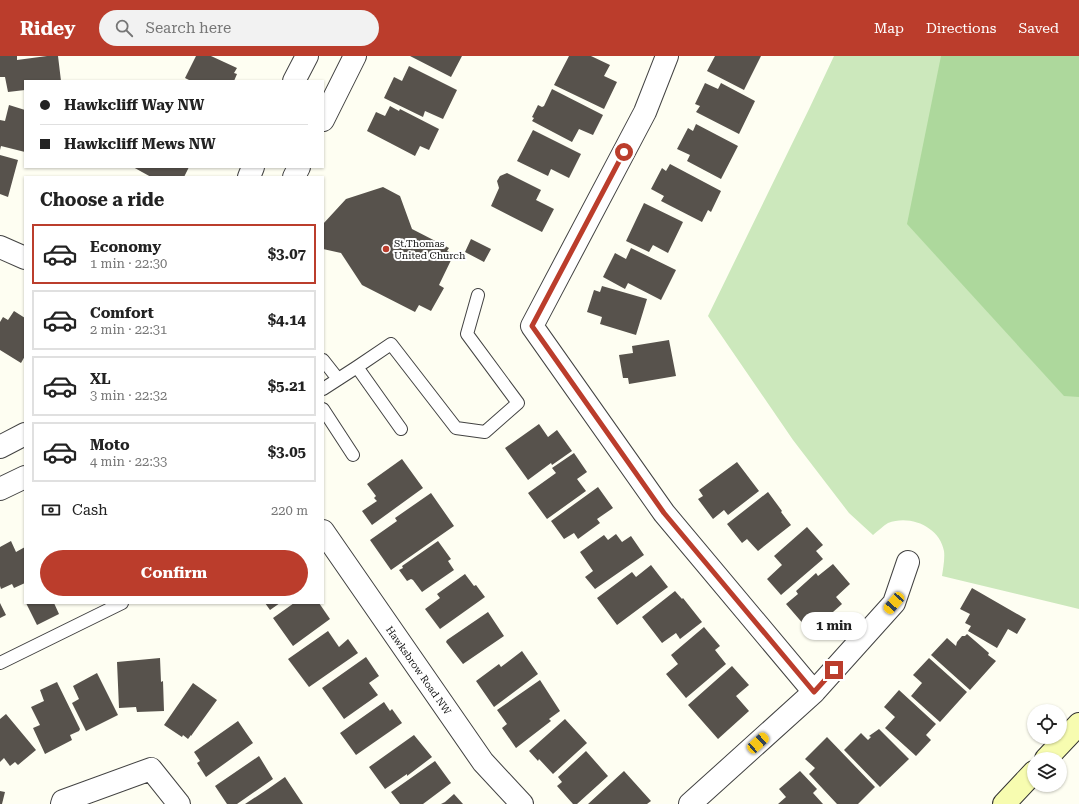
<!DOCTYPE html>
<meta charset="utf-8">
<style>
body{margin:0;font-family:"Roboto Serif",serif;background:#f2f2f2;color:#222;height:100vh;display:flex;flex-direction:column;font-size:15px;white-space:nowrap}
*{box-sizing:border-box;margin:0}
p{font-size:13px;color:#767676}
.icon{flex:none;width:22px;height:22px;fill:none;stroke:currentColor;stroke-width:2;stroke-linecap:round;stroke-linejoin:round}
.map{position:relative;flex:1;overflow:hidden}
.panel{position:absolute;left:24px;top:120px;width:300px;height:428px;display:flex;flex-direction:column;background:#fff;border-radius:0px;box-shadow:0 1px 3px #0004}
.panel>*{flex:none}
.guide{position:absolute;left:24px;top:24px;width:300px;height:88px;border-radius:0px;box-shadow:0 1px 3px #0004;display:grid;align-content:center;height:88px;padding:0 16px;background:#fff}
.buttons{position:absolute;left:1027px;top:648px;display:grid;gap:8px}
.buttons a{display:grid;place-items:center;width:40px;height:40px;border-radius:50%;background:#fff;box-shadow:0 1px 3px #0004;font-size:20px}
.end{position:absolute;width:18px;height:18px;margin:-9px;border:5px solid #bb3d2c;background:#fff;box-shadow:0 0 0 2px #fff}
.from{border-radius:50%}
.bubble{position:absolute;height:28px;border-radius:14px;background:#fff;box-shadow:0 1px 3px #0004;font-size:13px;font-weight:700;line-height:28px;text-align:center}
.car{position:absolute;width:12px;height:24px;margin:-12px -6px;border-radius:5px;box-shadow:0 0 3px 1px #0007;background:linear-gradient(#f5c518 24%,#345 0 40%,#f5c518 0 76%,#345 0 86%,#f5c518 0)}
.guide b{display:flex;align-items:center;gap:14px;height:38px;font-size:15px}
.guide b+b{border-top:1px solid #e0e0e0}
.guide i{width:10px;height:10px;background:#222}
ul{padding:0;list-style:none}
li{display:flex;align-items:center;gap:12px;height:60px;margin:0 8px 6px;padding:0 8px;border:2px solid #e0e0e0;border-radius:0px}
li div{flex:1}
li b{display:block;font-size:15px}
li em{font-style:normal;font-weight:700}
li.current{border-color:#bb3d2c}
li>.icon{width:36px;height:36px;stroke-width:1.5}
h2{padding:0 16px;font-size:18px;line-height:48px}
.pay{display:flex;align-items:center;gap:10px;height:44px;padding:0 16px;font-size:15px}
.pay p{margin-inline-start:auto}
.button{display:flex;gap:8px;margin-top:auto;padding:8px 16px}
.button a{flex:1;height:46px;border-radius:24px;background:#bb3d2c;color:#fff;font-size:16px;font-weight:700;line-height:46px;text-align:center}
header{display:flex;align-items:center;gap:24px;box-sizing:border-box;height:56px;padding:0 20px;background:#bb3d2c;color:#fff}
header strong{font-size:19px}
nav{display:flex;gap:22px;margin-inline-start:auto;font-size:14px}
.search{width:280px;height:36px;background:#f2f2f2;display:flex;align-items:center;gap:10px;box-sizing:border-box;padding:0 14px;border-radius:22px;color:#767676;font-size:15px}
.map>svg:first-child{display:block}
.green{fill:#cce8bc}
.forest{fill:#add89c}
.building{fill:#57524c}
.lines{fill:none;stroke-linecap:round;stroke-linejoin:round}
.service-casing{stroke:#424242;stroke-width:14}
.minor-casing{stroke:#424242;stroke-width:24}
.tertiary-casing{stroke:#424242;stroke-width:24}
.secondary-casing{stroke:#313131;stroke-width:24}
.service{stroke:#fff;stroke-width:12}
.minor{stroke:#fff;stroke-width:22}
.tertiary{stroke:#fff;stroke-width:22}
.secondary{stroke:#f7fcb0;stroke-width:22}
.route{stroke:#bb3d2c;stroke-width:5}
.poi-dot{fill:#bb3d2c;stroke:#fff;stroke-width:1.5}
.labels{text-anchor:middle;stroke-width:4;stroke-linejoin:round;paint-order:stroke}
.poi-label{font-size:10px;fill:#0f0f0f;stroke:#fff;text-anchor:start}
.street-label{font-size:10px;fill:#0f0f0f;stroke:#fff}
</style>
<header>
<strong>Ridey</strong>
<div class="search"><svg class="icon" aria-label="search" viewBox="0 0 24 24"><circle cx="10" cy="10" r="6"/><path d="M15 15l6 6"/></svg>Search here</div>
<nav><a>Map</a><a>Directions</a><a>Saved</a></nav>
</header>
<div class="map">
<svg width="1079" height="748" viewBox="0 0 1079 748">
<rect width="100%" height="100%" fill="#fefef2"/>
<!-- green -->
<path class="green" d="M834,0H1079V553L942,520C943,513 945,503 944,495C940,471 910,458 888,467C883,470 878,475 873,479L849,457L793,384L708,260L810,51Z"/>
<!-- forest -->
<path class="forest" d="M941,0H1079V341L1064,340L907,168Z"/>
<!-- building -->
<path class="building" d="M0,0H17V4L47,0H58L61,25H25V34L8,36L5,21H0Z
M196,0H211L237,12L234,17L237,18L234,25H191L185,22Z
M410,0H462L451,21Z
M569,0H591L610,9L604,20L617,26L604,53L554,29Z
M715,0H761L744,34L707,15Z
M409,10L457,34L443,63L425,55L423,61L384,42L394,21L402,25Z
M705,27L718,33L721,27L755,45L739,78L696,56L700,50L695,48Z
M552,33L603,59L593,79L579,73L572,86L532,65L534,62L532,61L538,49L542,51L544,50Z
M9,49L25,54V96L1,90L0,94V64L5,65Z
M390,50L399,55L400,53L439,73L429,94L420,90L415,100L367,75L376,56L385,60Z
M696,68L738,90L721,123L687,105L690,99L677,93L688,72L693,75Z
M533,74L581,98L569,122L551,113L548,120L517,105Z
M0,99L18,104L8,141L0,138Z
M670,108L721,135L711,156L708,154L702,166L661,145L664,140L651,133L662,112L666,115Z
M133,111H189L184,121H151Z
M507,117L541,134L536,144L554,153L542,176L491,150L499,132L497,125L500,120Z
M383,131L400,140L412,173L449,192L447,195L454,198L439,229L444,232L431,255L419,249L415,256L362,229L341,197L323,193V168L346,143Z
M644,147L683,166L668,197L653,189L649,196L626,185Z
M471,183L491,193L484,206L465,196Z
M631,192L676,214L661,244L628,227L625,233L603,221L615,197L626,203Z
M602,230L647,243L636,279L600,268L602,261L587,256L594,234L600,236Z
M14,255L25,262V300L21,307L0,294V266L3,261L8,264Z
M669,284L676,320L629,328L628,322H623L619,299L633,297L632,290Z
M539,368L548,381L557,374L572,395L552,409L551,407L528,424L505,392Z
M574,397L587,416L577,423L586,435L547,463L528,437L556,417L552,412Z
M402,403L423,432L372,469L362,455L377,445L374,442L376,440L367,428Z
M737,406L759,435L728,459L724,454L713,463L698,443L703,440L699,434Z
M598,431L613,452L597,463L600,467L578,483L574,477L564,483L551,465Z
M768,436L782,455L781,456L791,469L758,495L747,483L742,487L727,468Z
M431,437L454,470L391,514L370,484L397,465L395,462Z
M807,471L823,489L816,495L823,503L781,539L767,523L782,509L774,500Z
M616,478L622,486L631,480L644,499L595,533L585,521L593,515L580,496L604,479L608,484Z
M11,485L16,496L25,491V527L14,532L12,528L1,533L0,530V491Z
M438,485L451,503L448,505L454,514L422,536L413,524L411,523L407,525L399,514L403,512L402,510Z
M833,508L850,528L836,541L842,548L833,556L837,561L827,570L824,568L812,578L786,548L798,538L796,535L816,517L818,520Z
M651,509L668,531L617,569L597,542L632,516L636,521Z
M465,518L474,530L476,529L485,541L440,573L425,553L440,542L437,538Z
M972,532L1026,563L1017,578L1008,573L997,592L968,575L971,570L965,567L970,558L960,553Z
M675,535L682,543L683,542L702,566L680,583L676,577L662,587L642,561Z
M0,547L6,559L0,562Z
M26,547H54L59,558L37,569Z
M265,547H280L270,554Z
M294,547H319L330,563L293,590L273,562Z
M488,556L504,580L463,608L446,586L447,584Z
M704,571L720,590L715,594L726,608L686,642L666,618L678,608L671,599Z
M328,575L339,591L348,583L358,597L309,631L288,603Z
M967,578L989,597L988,599L996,605L970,634L931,599L947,582L956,590L957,586L962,580H965Z
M522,595L538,618L494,651L476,625L499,608L501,611Z
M366,601L379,620L369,627L378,639L344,663L322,632Z
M160,602L161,626L163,625L164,655L137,656L136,651L119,652L117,606Z
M929,602L967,636L940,666L911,640L922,627L913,619Z
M732,610L749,629L736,640L749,655L718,683L688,649Z
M97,617L118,659L86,675L72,647L79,643L73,630Z
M540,624L560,655L549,663L551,665L516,692L502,672L507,668L497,654Z
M57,626L80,673L79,675L70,679L72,684L45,698L33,672L40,669L31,651L44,645L40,634Z
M193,627L217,644L191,680V679L188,683L183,679L182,681L164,669Z
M899,634L936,668L926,679L931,684L916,700L885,672L895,661L884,651Z
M384,646L390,655L392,653L402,667L356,699L340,677Z
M6,658L36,694L18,709L15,706L10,710L4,702L0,706V663Z
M565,663L587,687L553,718L539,703L538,705L529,695Z
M238,665L253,687L206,721L197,707L200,705L194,696Z
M879,673L909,703L880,731L844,694L861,677L868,684L871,681L869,680Z
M414,679L432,701L407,720V718L385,733L369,711Z
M827,681L875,731L858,748H837L809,718L815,712L805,703Z
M586,695L608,720L577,748H573L557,730L562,726L558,721Z
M259,700L273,723L237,748H227L215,730Z
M435,705L451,727L423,748H400L391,736Z
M624,715L651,745L647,748H588Z
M800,715L817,733L813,737L823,748H778L786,741L779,733Z
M285,721L303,748H245L268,733Z
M0,735L5,736L2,748H0Z
M454,738L463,748H441L445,746Z"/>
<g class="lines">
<!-- service casing -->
<g class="service-casing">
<path id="service" d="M323,304L338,323
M357,311L401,373
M323,333L357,311L391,288L456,372L485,376L518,347L467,278L478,239
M323,353L353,399
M0,607L122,547"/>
</g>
<!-- minor casing -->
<g class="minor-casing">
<path id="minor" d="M667,0L645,56L532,270L664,457L814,636
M323,475L483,706L522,748
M62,748L63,745L151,713L179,748
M690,748L814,636L894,547L908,506"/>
</g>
<!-- tertiary casing -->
<g class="tertiary-casing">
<path id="tertiary" d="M294,25L307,0
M323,64L355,0
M249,121L253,111
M294,121L299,111
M0,191L25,202
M0,391L25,378
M0,433L25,421"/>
</g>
<!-- secondary casing -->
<g class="secondary-casing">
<path id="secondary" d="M1046,703L1079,668
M1004,748L1034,716"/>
</g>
<!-- service -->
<use href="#service" class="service"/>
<!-- minor -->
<use href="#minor" class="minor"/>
<!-- tertiary -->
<use href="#tertiary" class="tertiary"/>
<!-- secondary -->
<use href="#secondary" class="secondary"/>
</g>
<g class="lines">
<!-- route -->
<path class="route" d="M624,96L532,270L664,457L814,636L834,614"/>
</g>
<!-- markers -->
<circle class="poi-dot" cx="386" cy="193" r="4"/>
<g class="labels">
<!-- poi labels -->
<g class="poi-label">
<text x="394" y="191">St.Thomas<tspan x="394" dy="12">United Church</tspan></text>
</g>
<!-- street labels -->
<g class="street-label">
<text transform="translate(419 614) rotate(55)" y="4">Hawksbrow Road NW</text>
</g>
</g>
</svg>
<div class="buttons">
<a><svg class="icon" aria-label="locate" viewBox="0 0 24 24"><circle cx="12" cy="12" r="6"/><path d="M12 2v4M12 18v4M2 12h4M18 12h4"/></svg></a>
<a><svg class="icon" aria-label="layers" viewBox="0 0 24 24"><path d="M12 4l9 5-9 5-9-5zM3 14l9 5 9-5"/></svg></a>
</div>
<i class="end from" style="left:624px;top:96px"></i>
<i class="end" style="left:834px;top:614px"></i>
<div class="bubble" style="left:801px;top:556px;width:66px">1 min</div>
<i class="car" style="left:894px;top:547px;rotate:221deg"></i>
<i class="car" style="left:758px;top:687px;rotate:48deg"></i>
<div class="guide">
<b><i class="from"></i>Hawkcliff Way NW</b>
<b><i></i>Hawkcliff Mews NW</b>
</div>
<section class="panel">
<h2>Choose a ride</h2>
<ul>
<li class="current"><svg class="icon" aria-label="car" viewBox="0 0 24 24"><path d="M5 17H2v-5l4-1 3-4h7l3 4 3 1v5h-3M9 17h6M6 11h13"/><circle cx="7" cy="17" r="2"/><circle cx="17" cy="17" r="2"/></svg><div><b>Economy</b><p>1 min · 22:30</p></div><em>$3.07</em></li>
<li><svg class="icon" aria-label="car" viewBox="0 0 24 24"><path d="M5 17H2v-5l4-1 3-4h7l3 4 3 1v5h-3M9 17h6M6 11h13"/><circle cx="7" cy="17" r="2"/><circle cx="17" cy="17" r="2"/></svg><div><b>Comfort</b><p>2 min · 22:31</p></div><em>$4.14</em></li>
<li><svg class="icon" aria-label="car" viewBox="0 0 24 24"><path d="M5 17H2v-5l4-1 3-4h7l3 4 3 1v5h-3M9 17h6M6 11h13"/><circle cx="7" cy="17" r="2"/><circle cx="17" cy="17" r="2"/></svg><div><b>XL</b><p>3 min · 22:32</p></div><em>$5.21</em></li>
<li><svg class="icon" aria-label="car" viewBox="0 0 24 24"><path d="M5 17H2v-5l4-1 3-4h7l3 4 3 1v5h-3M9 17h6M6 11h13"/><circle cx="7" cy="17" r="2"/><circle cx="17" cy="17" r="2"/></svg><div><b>Moto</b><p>4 min · 22:33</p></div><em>$3.05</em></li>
</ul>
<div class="pay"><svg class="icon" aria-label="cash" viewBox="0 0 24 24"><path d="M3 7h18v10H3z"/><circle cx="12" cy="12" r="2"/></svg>Cash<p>220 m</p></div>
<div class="button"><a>Confirm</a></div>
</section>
</div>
